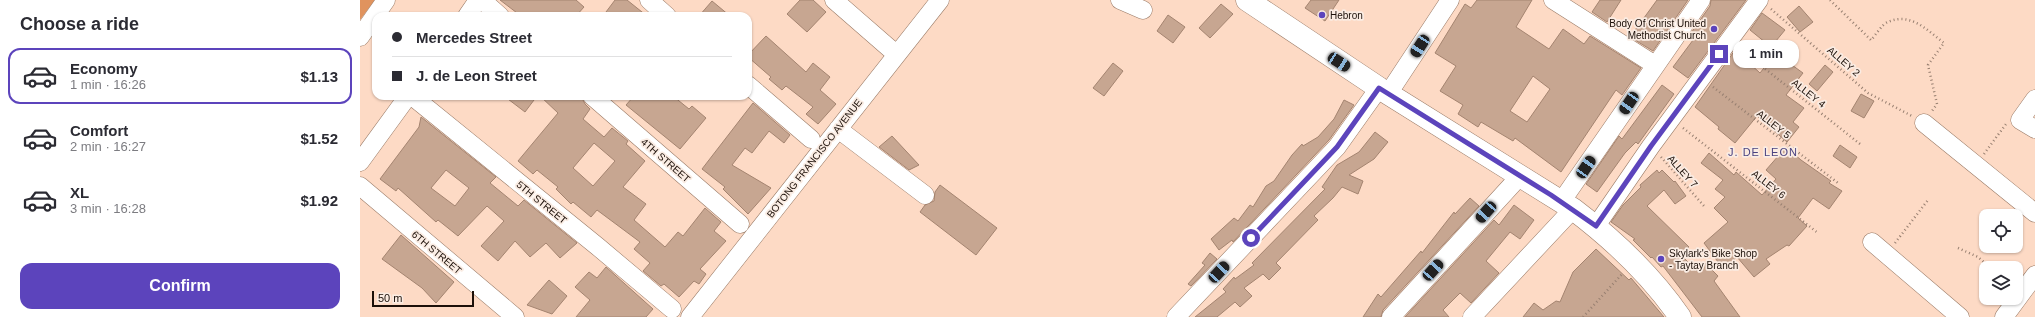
<!DOCTYPE html>
<meta charset="utf-8">
<style>
body{margin:0;font-family:Helvetica,sans-serif;background:#f2f2f3;color:#2b2b33;height:100vh;display:flex;flex-direction:column;font-size:15px;white-space:nowrap}
*{box-sizing:border-box;margin:0}
p{font-size:13px;color:#7c7c81}
.icon{flex:none;width:22px;height:22px;fill:none;stroke:currentColor;stroke-width:2;stroke-linecap:round;stroke-linejoin:round}
.map{position:relative;flex:1;overflow:hidden}
.sheet{display:flex;flex-direction:column;background:#fff;width:360px}
.sheet>*{flex:none}
.top-card{position:absolute;left:12px;top:12px;width:380px;height:88px;border-radius:12px;box-shadow:0 1px 3px #0004;display:grid;align-content:center;height:88px;padding:0 20px;background:#fff}
.tools{position:absolute;left:1619px;top:209px;display:grid;gap:8px}
.tools a{display:grid;place-items:center;width:44px;height:44px;border-radius:8px;background:#fff;box-shadow:0 1px 3px #0004;font-size:20px}
.scale{position:absolute;left:12px;bottom:10px;width:102px;box-sizing:border-box;padding-left:4px;border:2px solid #1c1009;border-top:0;font-size:11px;line-height:14px;white-space:nowrap;color:#1c1009;-webkit-text-stroke:3px #faece3;paint-order:stroke}
.end{position:absolute;width:18px;height:18px;margin:-9px;border:5px solid #5c44bc;background:#fff;box-shadow:0 0 0 2px #fff}
.from{border-radius:50%}
.bubble{position:absolute;height:28px;border-radius:12px;background:#fff;box-shadow:0 1px 3px #0004;font-size:13px;font-weight:600;line-height:28px;text-align:center}
.car{position:absolute;width:12px;height:24px;margin:-12px -6px;border-radius:5px;box-shadow:0 0 3px 1px #0007;background:linear-gradient(#222 24%,#8ab4d8 0 40%,#222 0 76%,#8ab4d8 0 86%,#222 0)}
.top-card b{display:flex;align-items:center;gap:14px;height:38px;font-size:15px}
.top-card b+b{border-top:1px solid #e1e1e2}
.top-card i{width:10px;height:10px;background:#2b2b33}
ul{padding:0;list-style:none}
li{display:flex;align-items:center;gap:12px;height:56px;margin:0 8px 6px;padding:0 12px;border:2px solid transparent;border-radius:12px}
li div{flex:1}
li b{display:block;font-size:15px}
li em{font-style:normal;font-weight:600}
li.current{border-color:#5c44bc}
li>.icon{width:36px;height:36px;stroke-width:1.5}
h2{padding:0 20px;font-size:18px;line-height:48px}
.primary-button{display:flex;gap:8px;margin-top:auto;padding:8px 20px}
.primary-button a{flex:1;height:46px;border-radius:12px;background:#5c44bc;color:#fff;font-size:16px;font-weight:600;line-height:46px;text-align:center}
main{display:flex;flex:1;min-height:0}
.map>svg:first-child{display:block}
.forest{fill:#e0935e}
.building{fill:#c7a691;stroke:#a48470;fill-rule:evenodd}
.lines{fill:none;stroke-linecap:round;stroke-linejoin:round}
.minor-casing{stroke:#9a7b67;stroke-width:19}
.major-casing{stroke:#9a7b67;stroke-width:23}
.path{stroke:#977f70;stroke-width:2.5;stroke-dasharray:1 3;stroke-linecap:butt}
.minor{stroke:#fff;stroke-width:18}
.major{stroke:#fff;stroke-width:22}
.route{stroke:#5c44bc;stroke-width:5}
.poi-dot{fill:#5c44bc;stroke:#faece3;stroke-width:1.5}
.labels{text-anchor:middle;stroke-width:3.5;stroke-linejoin:round;paint-order:stroke}
.poi-label{font-size:10px;fill:#1c1009;stroke:#faece3;text-anchor:start}
.street-label{font-size:10px;fill:#1c1009;stroke:#faece3}
.neighbourhood-label{font-size:11px;letter-spacing:1px;fill:#4a4280;stroke:#faece3}
</style>
<main>
<section class="sheet">
<h2>Choose a ride</h2>
<ul>
<li class="current"><svg class="icon" aria-label="car" viewBox="0 0 24 24"><path d="M5 17H2v-5l4-1 3-4h7l3 4 3 1v5h-3M9 17h6M6 11h13"/><circle cx="7" cy="17" r="2"/><circle cx="17" cy="17" r="2"/></svg><div><b>Economy</b><p>1 min · 16:26</p></div><em>$1.13</em></li>
<li><svg class="icon" aria-label="car" viewBox="0 0 24 24"><path d="M5 17H2v-5l4-1 3-4h7l3 4 3 1v5h-3M9 17h6M6 11h13"/><circle cx="7" cy="17" r="2"/><circle cx="17" cy="17" r="2"/></svg><div><b>Comfort</b><p>2 min · 16:27</p></div><em>$1.52</em></li>
<li><svg class="icon" aria-label="car" viewBox="0 0 24 24"><path d="M5 17H2v-5l4-1 3-4h7l3 4 3 1v5h-3M9 17h6M6 11h13"/><circle cx="7" cy="17" r="2"/><circle cx="17" cy="17" r="2"/></svg><div><b>XL</b><p>3 min · 16:28</p></div><em>$1.92</em></li>
</ul>
<div class="primary-button"><a>Confirm</a></div>
</section>
<div class="map">
<svg width="1675" height="317" viewBox="0 0 1675 317">
<rect width="100%" height="100%" fill="#fddac5"/>
<!-- forest -->
<path class="forest" d="M0,0H15L0,20Z"/>
<!-- building -->
<path class="building" d="M140,0H216L224,7L216,16H161Z
M255,0H267L287,16H243Z
M440,0H453L466,12L447,32L427,14Z
M951,0H979L965,21L945,8Z
M1117,0H1172L1156,27L1189,49L1203,29L1224,44L1230,36L1281,68L1262,95L1256,90L1201,172L1155,138L1153,141L1121,122L1118,127L1098,114L1103,105L1080,91L1096,66L1075,53L1105,4L1111,8ZM1173,76L1190,89L1167,122L1150,111Z
M1240,0H1261L1247,22L1232,12Z
M1297,0H1328L1293,51L1270,37Z
M1351,0H1386L1328,78L1313,67L1336,36L1331,33L1350,6Z
M352,1L370,16H339Z
M861,4L873,14L850,38L839,28Z
M1439,6L1453,22L1440,32L1427,17Z
M1402,13L1425,30L1411,47L1390,30Z
M808,15L825,27L813,43L797,31Z
M406,36L446,72L453,63L470,77L460,90L476,104L458,124L446,114L453,107L426,86L422,90L409,79L411,77L388,57V55Z
M1375,50L1400,73L1418,50L1427,57L1425,60L1443,73L1426,95L1444,108L1433,122L1439,127L1427,142L1397,116L1375,143L1358,129L1359,127L1335,107Z
M753,63L763,71L744,96L733,88Z
M1465,65L1473,72L1457,91L1449,84Z
M1302,85L1314,94L1278,144L1276,142L1265,153L1237,192L1226,184L1259,136L1262,139Z
M1501,94L1514,101L1504,118L1491,111Z
M144,96H177L165,112Z
M180,96H221L225,104L230,109L223,119L244,137L252,128L268,141L266,144L285,161L263,187L286,204L274,220L305,247L318,232L323,236L345,208L361,222L354,231L366,241L340,269L346,274L339,284L334,281L319,297L304,284L301,286L283,271L290,263L274,249L280,242L237,210L231,217L213,202L211,204L196,189L198,187L177,170L173,174L158,161L198,113ZM234,143L255,161L233,186L213,168Z
M274,96H313L329,109L332,106L346,118L320,149L266,105Z
M984,100L994,105L969,140L873,242L872,240L859,250L851,239L874,218L878,221L890,205L893,207L906,186L914,181L932,155L942,144L943,146L958,137L974,119Z
M393,103L430,135L424,143L409,131L392,153L385,148L372,165L411,188L388,214L363,189L365,187L342,169Z
M61,117L136,177L130,183L158,206L164,200L217,243L200,258L186,243L170,257L155,241L138,261L121,246L144,221L127,206L98,236L78,220L76,222L38,188L36,191L20,179L59,127ZM86,170L109,188L95,206L71,188Z
M1015,132L1028,142L1014,159L989,175L1003,181L998,194L982,187L973,198L954,216L958,220L916,263L921,268L909,280L903,274L884,288L892,296L880,307L875,302L857,317H835L866,292L863,289L874,277L875,279L894,265L892,263L965,189L962,187L977,165L999,152Z
M532,136L559,165L549,170L519,147Z
M1480,145L1497,157L1490,168L1473,156Z
M1426,147L1441,160L1471,181L1469,183L1482,191L1469,209L1453,198L1438,218L1447,226L1429,246L1427,245L1406,259L1410,264L1394,277L1377,257L1364,270L1344,243L1368,222L1354,208L1365,197L1355,189L1363,180L1341,163L1349,153L1374,175L1376,172L1402,195L1416,179L1406,170Z
M1297,170L1299,173L1302,170L1314,182L1315,181L1326,196L1315,204L1304,190L1287,206L1329,247L1320,254L1337,271L1345,263L1358,276L1354,281L1380,317H1342L1303,266L1301,267L1292,257L1291,258L1273,240L1275,239L1251,222L1263,205L1281,187L1280,185Z
M580,185L637,228L616,255L560,212L565,205L574,201L575,192Z
M1110,198L1119,206L1023,310L1021,317H1003L1018,294L1021,297L1061,251L1062,253L1094,212L1095,214Z
M1154,205L1174,220L1160,239L1150,232L1126,261L1139,273L1111,303L1100,293L1083,310L1089,317H1045L1134,220L1139,225Z
M41,235L94,282L76,303L62,288L22,259Z
M1236,249L1269,280L1271,278L1304,317H1163L1174,303L1183,310L1196,301L1200,302L1213,272Z
M850,253L857,259L831,286L828,284L845,265L842,263Z
M246,267L293,309L286,317H216L230,300L215,287L229,272L237,278Z
M189,280L207,296L192,314L167,305Z"/>
<g class="lines">
<!-- minor casing -->
<g class="minor-casing">
<path id="minor" d="M122,0L140,16
M289,0L307,16
M474,0L536,54
M760,0L783,10
M1193,0L1295,65
M107,16L118,0
M0,37L26,0
M388,85L451,139
M1028,94L1090,0
M52,96L237,246L312,309
M232,96L380,224
M1675,99L1660,120L1675,129
M1564,123L1675,213
M478,129L565,195
M0,162L48,96
M0,186L155,317
M1201,202L1341,0
M1236,226L1291,146L1399,0
M1512,242L1600,317
M330,317L580,0
M816,317L977,147L1019,88
M1031,317L1160,176
M1112,317L1213,209
M1644,317L1675,275"/>
</g>
<!-- major casing -->
<g class="major-casing">
<path id="major" d="M887,0L1019,88L1213,209C1254,240 1291,275 1320,317"/>
</g>
<!-- path -->
<path class="path" d="M1470,0L1511,40C1516,35 1522,24 1528,22C1551,12 1567,30 1584,43L1568,65L1577,104L1572,111
M1411,9L1508,93L1552,116
M1380,49L1500,144
M1353,87L1478,183
M1323,128L1458,233
M1624,154L1646,124
M1301,157L1344,206
M1535,243L1568,200
M1598,248L1618,257L1631,268
M1223,317L1263,273"/>
<!-- minor -->
<use href="#minor" class="minor"/>
<!-- major -->
<use href="#major" class="major"/>
</g>
<g class="lines">
<!-- route -->
<path class="route" d="M891,238L977,147L1019,88L1191,195L1236,226L1291,146L1359,54"/>
</g>
<!-- markers -->
<g class="poi-dot">
<circle cx="962" cy="15" r="4"/>
<circle cx="1354" cy="29" r="4"/>
<circle cx="1301" cy="259" r="4"/>
</g>
<g class="labels">
<!-- poi labels -->
<g class="poi-label">
<text x="970" y="19">Hebron</text>
<text x="1346" y="27" text-anchor="end">Body Of Christ United<tspan x="1346" dy="12">Methodist Church</tspan></text>
<text x="1309" y="257">Skylark's Bike Shop<tspan x="1309" dy="12">- Taytay Branch</tspan></text>
</g>
<!-- street labels -->
<g class="street-label">
<text transform="translate(1484 61) rotate(41)" y="4">ALLEY 2</text>
<text transform="translate(1449 93) rotate(38)" y="4">ALLEY 4</text>
<text transform="translate(1414 124) rotate(38)" y="4">ALLEY 5</text>
<text transform="translate(454 158) rotate(-52)" y="4">BOTONG FRANCISCO AVENUE</text>
<text transform="translate(306 160) rotate(41)" y="4">4TH STREET</text>
<text transform="translate(1323 171) rotate(48)" y="4">ALLEY 7</text>
<text transform="translate(1409 184) rotate(38)" y="4">ALLEY 6</text>
<text transform="translate(182 202) rotate(39)" y="4">5TH STREET</text>
<text transform="translate(77 252) rotate(40)" y="4">6TH STREET</text>
</g>
<!-- neighbourhood labels -->
<g class="neighbourhood-label">
<text x="1403" y="156">J. DE LEON</text>
</g>
</g>
</svg>
<div class="tools">
<a><svg class="icon" aria-label="locate" viewBox="0 0 24 24"><circle cx="12" cy="12" r="6"/><path d="M12 2v4M12 18v4M2 12h4M18 12h4"/></svg></a>
<a><svg class="icon" aria-label="layers" viewBox="0 0 24 24"><path d="M12 4l9 5-9 5-9-5zM3 14l9 5 9-5"/></svg></a>
</div>
<div class="scale">50 m</div>
<i class="end from" style="left:891px;top:238px"></i>
<i class="end" style="left:1359px;top:54px"></i>
<div class="bubble" style="left:1373px;top:40px;width:66px">1 min</div>
<i class="car" style="left:1060px;top:46px;rotate:213deg"></i>
<i class="car" style="left:979px;top:62px;rotate:123deg"></i>
<i class="car" style="left:1269px;top:103px;rotate:214deg"></i>
<i class="car" style="left:1226px;top:167px;rotate:34deg"></i>
<i class="car" style="left:1126px;top:212px;rotate:222deg"></i>
<i class="car" style="left:1073px;top:270px;rotate:42deg"></i>
<i class="car" style="left:859px;top:272px;rotate:43deg"></i>
<div class="top-card">
<b><i class="from"></i>Mercedes Street</b>
<b><i></i>J. de Leon Street</b>
</div>
</div>
</main>
